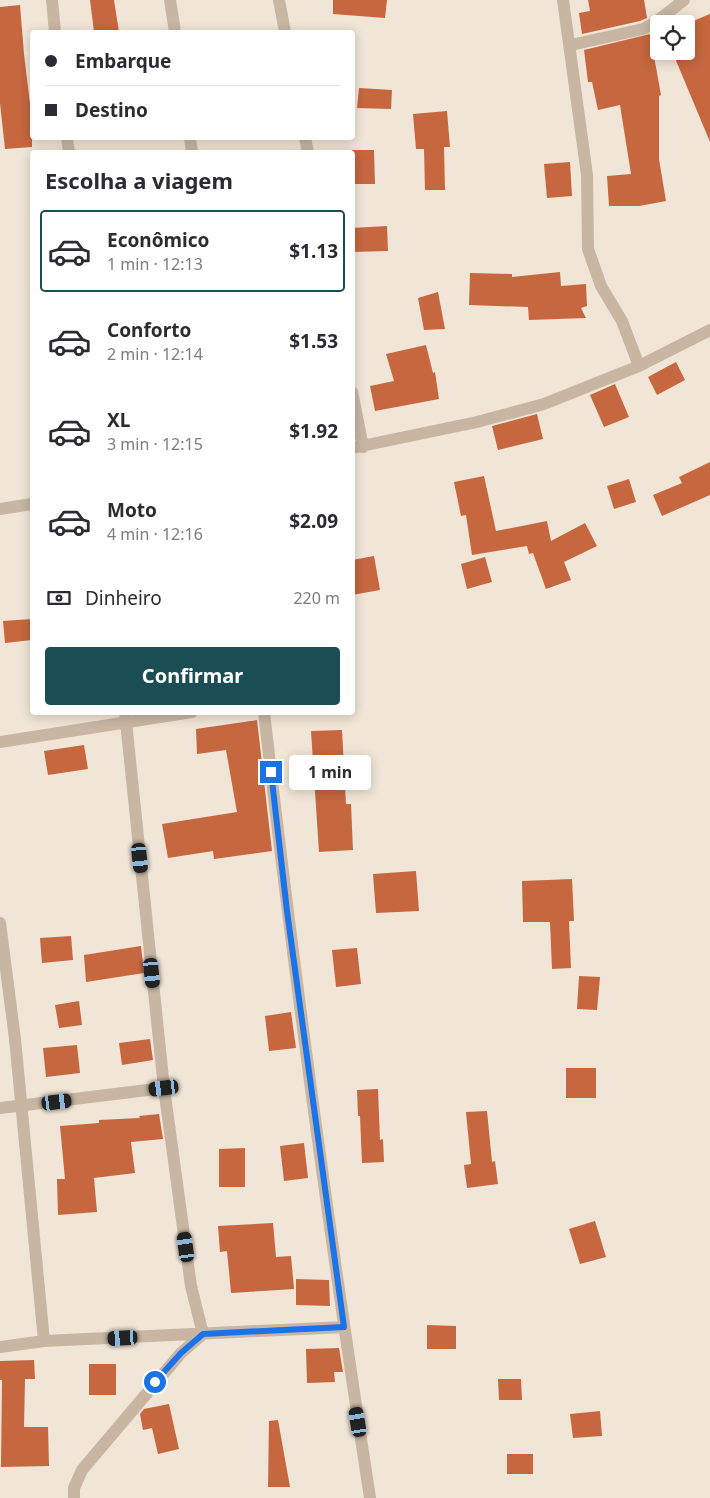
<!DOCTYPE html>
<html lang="pt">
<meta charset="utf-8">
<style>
body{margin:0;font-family:"Noto Sans",sans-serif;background:#f7f7f7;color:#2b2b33;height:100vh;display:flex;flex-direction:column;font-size:19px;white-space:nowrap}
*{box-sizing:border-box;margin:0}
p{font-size:16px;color:#7c7c81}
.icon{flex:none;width:28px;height:28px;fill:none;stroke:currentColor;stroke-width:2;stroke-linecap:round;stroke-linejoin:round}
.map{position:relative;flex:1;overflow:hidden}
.panel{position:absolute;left:30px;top:150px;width:325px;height:565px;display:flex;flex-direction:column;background:#fff;border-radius:5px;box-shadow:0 2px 12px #0003}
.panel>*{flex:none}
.hud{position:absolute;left:30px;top:30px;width:325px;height:110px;border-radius:5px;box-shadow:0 2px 12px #0003;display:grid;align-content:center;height:110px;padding:0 15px;background:#fff}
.fabs{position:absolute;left:650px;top:15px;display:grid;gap:10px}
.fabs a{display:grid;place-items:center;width:45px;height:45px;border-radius:5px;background:#fff;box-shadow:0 2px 12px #0003;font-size:25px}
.end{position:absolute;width:22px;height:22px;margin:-11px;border:6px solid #1a73e8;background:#fff;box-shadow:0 0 0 2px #fff}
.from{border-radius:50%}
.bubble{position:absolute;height:35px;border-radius:5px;background:#fff;box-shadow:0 2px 12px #0003;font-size:16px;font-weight:700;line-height:35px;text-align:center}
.car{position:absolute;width:15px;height:30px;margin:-15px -8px;border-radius:6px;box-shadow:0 0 4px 1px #0007;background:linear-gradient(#222 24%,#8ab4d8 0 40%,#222 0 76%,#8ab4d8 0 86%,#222 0)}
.hud b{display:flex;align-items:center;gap:18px;height:48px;font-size:19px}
.hud b+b{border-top:1px solid #e1e1e2}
.hud i{width:12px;height:12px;background:#2b2b33}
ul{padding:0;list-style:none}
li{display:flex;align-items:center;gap:15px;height:82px;margin:0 10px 8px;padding:0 5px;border:2px solid transparent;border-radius:5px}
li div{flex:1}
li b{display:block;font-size:19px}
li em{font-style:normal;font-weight:700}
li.on{border-color:#1b4d54}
li>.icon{width:45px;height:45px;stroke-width:1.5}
h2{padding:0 15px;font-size:22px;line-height:60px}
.pay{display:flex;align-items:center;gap:12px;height:55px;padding:0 15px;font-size:19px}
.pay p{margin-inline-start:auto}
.action{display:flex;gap:10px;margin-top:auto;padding:10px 15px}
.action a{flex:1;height:58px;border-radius:5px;background:#1b4d54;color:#fff;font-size:20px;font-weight:700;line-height:58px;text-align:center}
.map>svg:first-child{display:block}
.building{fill:#c6673f}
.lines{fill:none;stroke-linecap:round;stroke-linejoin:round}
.street{stroke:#c8b6a3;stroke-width:12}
.route{stroke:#1a73e8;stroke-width:6}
</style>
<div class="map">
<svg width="710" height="1498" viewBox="0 0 710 1498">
<rect width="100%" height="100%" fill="#f0e5d6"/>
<!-- building -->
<path class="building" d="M90,0H114L119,32H94Z
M333,0H387L385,18L333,14Z
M588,0H644L647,18L640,21L582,34L579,13L590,11Z
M20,5L24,54L31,112H32V147L5,149L0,103V7Z
M710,14V142L672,51H686V24Z
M650,34L661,95L659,96V159L666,201L639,206H609L607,176L631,174L620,105L598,110L592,82H588L584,50Z
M359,88L392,90L391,109L357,108Z
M447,111L450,147H444L445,190H425L424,149H416L413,114Z
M352,150H374L375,184H352Z
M570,162L572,196L547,198L544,164Z
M387,226L388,251L352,252V228Z
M560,272L561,286L586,284L587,306L581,308L586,318L529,320L528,307L469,305L470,273L512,274V277Z
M438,292L445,329L424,330L418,298Z
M426,345L433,373L435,372L439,399L375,411L370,386L394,381L386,354Z
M676,362L685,380L657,395L648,377Z
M615,384L629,417L604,427L590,395Z
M537,414L543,439L498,450L492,426Z
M710,462V495L662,516L653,495L682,483L679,477Z
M484,476L496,531L547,521L551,541L585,523L597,546L564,562L571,580L546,589L533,553L529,554L527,546L472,555L466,515L461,516L454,482Z
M629,479L636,502L614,509L607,486Z
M374,556L380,590L352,595V560Z
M485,557L492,582L467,589L461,564Z
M32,619V640L5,643L3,621Z
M257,720L272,851L214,859L213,851L168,858L162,824L237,812L226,750L197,754L196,729Z
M342,730L346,804H351L353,850L319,852L311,731Z
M84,745L88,769L48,775L44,751Z
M416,871L419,911L376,913L373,874Z
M572,879L574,921H569L571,968L552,969L550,922H523L522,881Z
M71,936L73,960L42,963L40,938Z
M141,946L144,973L86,982L84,955Z
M357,948L361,984L336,987L332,950Z
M579,976L600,977L597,1010L577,1009Z
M79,1001L82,1025L59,1028L55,1005Z
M291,1012L296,1048L269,1051L265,1016Z
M150,1039L153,1060L122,1065L119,1043Z
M77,1045L80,1073L46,1077L43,1048Z
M566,1068H596V1098H566Z
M378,1089L380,1140L383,1139L384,1162L362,1163L360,1116H358L357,1090Z
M487,1111L492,1162L495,1161L498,1184L467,1188L464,1165L471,1164L466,1112Z
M159,1114L163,1139L131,1142L135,1173L94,1178L97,1212L58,1215L57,1179H65L60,1126L99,1123V1120L140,1118L139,1116Z
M304,1143L308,1178L284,1181L280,1146Z
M245,1148V1187H219V1149Z
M595,1221L606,1257L580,1264L569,1229Z
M273,1223L276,1257L291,1256L294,1289L231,1293L227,1251L220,1252L218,1226Z
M296,1279L329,1280L330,1306L296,1305Z
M427,1325L456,1326V1349H427Z
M339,1348L343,1372H334L335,1382L307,1383L306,1349Z
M34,1360L35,1379H25L24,1427H48L49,1466L1,1467L2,1380H0V1361Z
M89,1364H116V1395H89Z
M498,1379H521L522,1400H499Z
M169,1404L179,1449L158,1454L152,1428L143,1430L140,1414L144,1409Z
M600,1411L602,1436L573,1438L570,1414Z
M278,1420L290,1487H268L269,1421Z
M507,1454H533V1474H507Z"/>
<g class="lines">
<!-- street -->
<path class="street" d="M52,0L55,32
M170,0L175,32
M279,0L285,32
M563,0L587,175L588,249L601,286L622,321L639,366
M571,45L643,29L656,22L684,0
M67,138L69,152
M190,138L192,152
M305,138L308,152
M352,392L363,447
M352,448L477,422L544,404L639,366L710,330
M0,509L32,504
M125,712L164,1088L191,1286L203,1334
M264,712C294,975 330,1237 370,1498
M0,742L192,712
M0,923L15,1039L44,1341
M0,1108L164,1088
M0,1347L44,1341L344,1327
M74,1498V1488L82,1470L181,1353L203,1334"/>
</g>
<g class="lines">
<!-- route -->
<path class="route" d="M155,1382L181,1353L203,1334L344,1327L287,911L271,772"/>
</g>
</svg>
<div class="fabs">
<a><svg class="icon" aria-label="locate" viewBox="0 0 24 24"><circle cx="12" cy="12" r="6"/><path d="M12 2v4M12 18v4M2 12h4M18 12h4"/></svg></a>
</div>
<i class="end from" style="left:155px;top:1382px"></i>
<i class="end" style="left:271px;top:772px"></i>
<div class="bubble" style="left:289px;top:755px;width:82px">1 min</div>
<i class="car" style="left:140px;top:858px;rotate:174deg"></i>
<i class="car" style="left:152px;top:973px;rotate:174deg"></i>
<i class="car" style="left:164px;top:1088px;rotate:263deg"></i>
<i class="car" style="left:57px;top:1102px;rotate:83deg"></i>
<i class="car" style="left:186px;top:1247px;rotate:352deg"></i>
<i class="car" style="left:123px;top:1338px;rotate:267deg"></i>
<i class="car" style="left:358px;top:1422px;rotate:351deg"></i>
<div class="hud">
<b><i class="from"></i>Embarque</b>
<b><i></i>Destino</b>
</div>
<section class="panel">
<h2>Escolha a viagem</h2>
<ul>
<li class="on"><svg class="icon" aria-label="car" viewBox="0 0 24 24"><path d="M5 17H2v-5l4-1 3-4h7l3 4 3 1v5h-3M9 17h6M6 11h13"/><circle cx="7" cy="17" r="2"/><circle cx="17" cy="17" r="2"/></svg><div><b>Econômico</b><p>1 min · 12:13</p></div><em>$1.13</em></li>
<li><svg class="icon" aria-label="car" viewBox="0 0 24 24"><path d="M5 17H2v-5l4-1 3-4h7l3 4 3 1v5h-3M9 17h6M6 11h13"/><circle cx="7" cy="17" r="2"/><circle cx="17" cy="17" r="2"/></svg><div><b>Conforto</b><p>2 min · 12:14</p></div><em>$1.53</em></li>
<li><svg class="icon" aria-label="car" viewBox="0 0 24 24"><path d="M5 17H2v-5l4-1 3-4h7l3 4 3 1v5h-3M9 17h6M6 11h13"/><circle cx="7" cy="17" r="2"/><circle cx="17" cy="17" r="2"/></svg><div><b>XL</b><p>3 min · 12:15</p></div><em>$1.92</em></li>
<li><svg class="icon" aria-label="car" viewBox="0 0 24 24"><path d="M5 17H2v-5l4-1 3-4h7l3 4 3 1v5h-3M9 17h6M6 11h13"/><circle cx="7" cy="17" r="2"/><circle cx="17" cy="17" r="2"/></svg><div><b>Moto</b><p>4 min · 12:16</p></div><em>$2.09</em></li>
</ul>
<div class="pay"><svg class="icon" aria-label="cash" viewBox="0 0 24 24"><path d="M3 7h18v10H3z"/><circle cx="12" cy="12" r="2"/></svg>Dinheiro<p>220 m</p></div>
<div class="action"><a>Confirmar</a></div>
</section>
</div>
